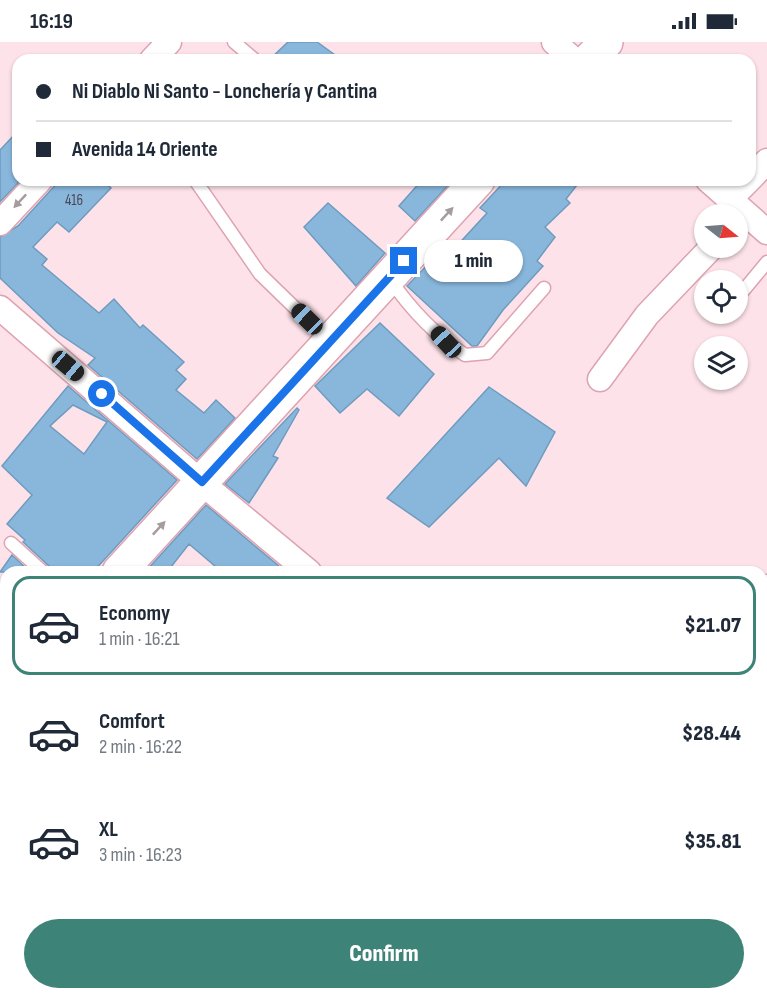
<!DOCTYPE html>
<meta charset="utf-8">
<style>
body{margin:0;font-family:"Sofia Sans Condensed",sans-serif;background:#f6f6f7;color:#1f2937;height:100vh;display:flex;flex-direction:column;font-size:22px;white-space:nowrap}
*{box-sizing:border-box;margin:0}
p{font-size:20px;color:#747a83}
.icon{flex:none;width:33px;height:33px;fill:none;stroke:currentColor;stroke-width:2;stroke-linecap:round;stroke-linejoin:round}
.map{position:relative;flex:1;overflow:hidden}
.sheet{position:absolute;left:0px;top:524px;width:768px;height:434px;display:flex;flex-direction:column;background:#fff;border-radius:18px 18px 0 0;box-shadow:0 2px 4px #0004}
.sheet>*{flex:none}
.hud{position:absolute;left:12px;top:12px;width:744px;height:132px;border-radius:18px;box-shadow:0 2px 4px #0004;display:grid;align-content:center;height:132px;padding:0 24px;background:#fff}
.needle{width:39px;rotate:107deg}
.fabs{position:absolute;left:694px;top:162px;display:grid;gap:12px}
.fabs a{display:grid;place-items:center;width:54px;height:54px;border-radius:50%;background:#fff;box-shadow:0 2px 4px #0004;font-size:30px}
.end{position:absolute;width:27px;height:27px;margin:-14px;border:8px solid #1a73e8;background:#fff;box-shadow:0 0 0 3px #fff}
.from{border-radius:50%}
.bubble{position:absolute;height:42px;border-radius:21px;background:#fff;box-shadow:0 2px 4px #0004;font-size:20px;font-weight:800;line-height:42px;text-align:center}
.car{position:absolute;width:18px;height:36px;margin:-18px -9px;border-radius:8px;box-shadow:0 0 4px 2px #0007;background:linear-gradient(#222 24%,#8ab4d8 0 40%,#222 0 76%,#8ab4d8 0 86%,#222 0)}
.hud b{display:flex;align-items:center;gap:21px;height:57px;font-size:22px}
.hud b+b{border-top:2px solid #e0e1e3}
.hud i{width:15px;height:15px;background:#1f2937}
ul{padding:10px 0 0;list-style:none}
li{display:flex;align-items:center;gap:18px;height:99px;margin:0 12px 9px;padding:0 12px;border:3px solid transparent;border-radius:18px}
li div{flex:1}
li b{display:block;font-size:22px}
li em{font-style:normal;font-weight:800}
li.active{border-color:#3e8378}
li>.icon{width:54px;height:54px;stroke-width:1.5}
.cta{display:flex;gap:12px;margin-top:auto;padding:12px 24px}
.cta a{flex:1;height:69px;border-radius:36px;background:#3e8378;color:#fff;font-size:24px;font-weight:800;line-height:69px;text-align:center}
.status{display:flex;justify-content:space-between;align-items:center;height:42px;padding:0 30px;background:#fff;direction:ltr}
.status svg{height:16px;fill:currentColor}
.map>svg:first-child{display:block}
.building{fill:#89b7dc;stroke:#6e9bbe;stroke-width:1.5;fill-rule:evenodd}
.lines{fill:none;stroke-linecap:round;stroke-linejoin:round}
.service-casing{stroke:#dea3b1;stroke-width:15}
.minor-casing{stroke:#dea3b1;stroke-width:27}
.secondary-casing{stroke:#dea3b1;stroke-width:36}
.path{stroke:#c0a7ad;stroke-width:4;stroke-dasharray:3 4.5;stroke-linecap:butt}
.service{stroke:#fff;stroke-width:12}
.minor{stroke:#fff;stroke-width:24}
.secondary{stroke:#fff;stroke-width:33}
.oneway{fill:#a69c9e}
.route{stroke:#1a73e8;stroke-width:8}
.labels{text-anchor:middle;stroke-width:4.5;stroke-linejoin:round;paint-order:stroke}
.number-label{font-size:15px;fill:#4d4755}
</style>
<div class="status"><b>16:19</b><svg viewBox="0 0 49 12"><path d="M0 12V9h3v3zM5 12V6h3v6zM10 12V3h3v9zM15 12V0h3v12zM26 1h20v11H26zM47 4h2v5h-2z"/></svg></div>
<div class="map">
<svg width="767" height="956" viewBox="0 0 767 956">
<rect width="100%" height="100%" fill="#fde3e9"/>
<!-- building -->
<path class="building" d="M288,0H317L342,18H269Z
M18,89V141L0,160V108Z
M60,138H103L111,146L69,190L57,180L33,205L47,217L42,223L99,271L114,257L140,286L143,283L184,320L176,328L186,337L176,348L204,371L216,358L235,376L197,417L88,323L95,316L58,291L0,236V195L18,184Z
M422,138H453L415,179L399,164Z
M506,138H581L566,157L570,161L545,185L555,195L537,219L543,224L503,268L477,304H472L407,244L435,215L442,220L487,171L480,166Z
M328,161L385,211L356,244L304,185Z
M380,281L434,332L399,374L367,347L340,371L315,344Z
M68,344L177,438L93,530H51L49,524L23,500L25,498L7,482L32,453L2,424ZM73,363L107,380L84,412L50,384Z
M489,345L555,390L526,444L499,416L429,485L387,456Z
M297,366L299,368L273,414L278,416L249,461L225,442Z
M206,463L286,530H222L189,502L167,530H145Z
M12,513L30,530H0Z"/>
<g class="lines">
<!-- service casing -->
<g class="service-casing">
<path id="service" d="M234,0L255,18
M195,138L260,232L329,299
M389,236C409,265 435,293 465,313L487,311L544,246
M738,255L767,220
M11,501L43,530"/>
</g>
<!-- minor casing -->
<g class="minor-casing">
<path id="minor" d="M554,0L574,18
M152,18L169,0
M750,137L767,119
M708,138L767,190
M730,157L749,138
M0,181L40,138
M0,266L209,447L309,530
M600,337L647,273L711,206
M762,550L767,545
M0,732L6,738
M762,834L767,829
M431,951L432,956
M732,951L733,956
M326,956L337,953L388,956"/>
</g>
<!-- secondary casing -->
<g class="secondary-casing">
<path id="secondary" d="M589,18L606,0
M119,530L478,138
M0,659L6,652"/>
</g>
<!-- path -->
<path class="path" d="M0,946L11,956
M65,956L69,951"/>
<!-- service -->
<use href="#service" class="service"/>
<!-- minor -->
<use href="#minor" class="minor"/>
<!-- secondary -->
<use href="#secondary" class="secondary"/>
</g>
<!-- one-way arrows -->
<defs><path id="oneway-solid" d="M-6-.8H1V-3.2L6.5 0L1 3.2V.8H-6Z" transform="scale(1.5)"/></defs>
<g class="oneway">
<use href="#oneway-solid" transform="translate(20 159) rotate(133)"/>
<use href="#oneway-solid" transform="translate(447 172) rotate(-47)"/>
<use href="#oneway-solid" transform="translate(159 486) rotate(-47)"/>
</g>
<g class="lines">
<!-- route -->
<path class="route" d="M102,352L202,440L404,219"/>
</g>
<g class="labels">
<!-- number labels -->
<g class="number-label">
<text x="74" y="163">416</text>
</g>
</g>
</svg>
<div class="fabs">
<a><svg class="needle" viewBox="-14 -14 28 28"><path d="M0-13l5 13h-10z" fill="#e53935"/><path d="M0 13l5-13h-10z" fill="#747a83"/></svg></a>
<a><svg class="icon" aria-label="locate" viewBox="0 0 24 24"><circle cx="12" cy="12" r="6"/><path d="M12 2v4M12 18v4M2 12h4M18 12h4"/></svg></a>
<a><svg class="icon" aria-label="layers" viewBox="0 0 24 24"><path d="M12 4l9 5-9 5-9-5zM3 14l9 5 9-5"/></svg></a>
</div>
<i class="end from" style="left:102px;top:352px"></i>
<i class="end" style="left:404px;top:219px"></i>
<div class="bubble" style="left:424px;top:198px;width:99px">1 min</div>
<i class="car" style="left:307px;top:277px;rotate:314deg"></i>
<i class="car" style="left:446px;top:300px;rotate:317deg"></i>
<i class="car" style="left:68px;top:324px;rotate:130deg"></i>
<div class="hud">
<b><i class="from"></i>Ni Diablo Ni Santo - Lonchería y Cantina</b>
<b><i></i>Avenida 14 Oriente</b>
</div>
<section class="sheet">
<ul>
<li class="active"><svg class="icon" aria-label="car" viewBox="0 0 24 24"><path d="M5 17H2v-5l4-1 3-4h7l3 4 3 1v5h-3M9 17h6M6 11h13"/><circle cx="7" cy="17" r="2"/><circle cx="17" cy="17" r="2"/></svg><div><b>Economy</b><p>1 min · 16:21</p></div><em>$21.07</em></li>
<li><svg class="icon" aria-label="car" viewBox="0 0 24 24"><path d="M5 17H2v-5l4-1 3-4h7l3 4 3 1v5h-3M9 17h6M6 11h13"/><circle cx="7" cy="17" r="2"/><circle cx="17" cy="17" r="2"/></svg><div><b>Comfort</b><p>2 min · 16:22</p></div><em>$28.44</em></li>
<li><svg class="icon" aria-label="car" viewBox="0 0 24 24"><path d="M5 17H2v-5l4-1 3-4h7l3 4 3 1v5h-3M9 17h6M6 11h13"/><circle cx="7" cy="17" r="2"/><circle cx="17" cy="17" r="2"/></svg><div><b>XL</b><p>3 min · 16:23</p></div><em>$35.81</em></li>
</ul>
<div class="cta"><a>Confirm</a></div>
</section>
</div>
